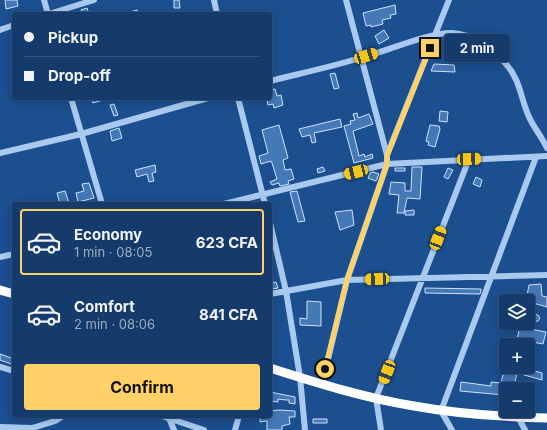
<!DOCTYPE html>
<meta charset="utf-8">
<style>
body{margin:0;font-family:Inter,sans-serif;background:#1d4271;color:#f1f3f6;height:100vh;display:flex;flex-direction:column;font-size:15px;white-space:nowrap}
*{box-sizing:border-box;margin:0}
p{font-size:13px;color:#9dadc1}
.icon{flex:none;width:22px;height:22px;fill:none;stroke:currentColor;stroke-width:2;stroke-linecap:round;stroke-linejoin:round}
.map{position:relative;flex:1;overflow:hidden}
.side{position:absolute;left:12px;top:202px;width:260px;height:216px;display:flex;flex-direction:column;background:#143b6b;border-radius:4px;box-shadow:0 2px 10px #0003,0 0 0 1px #33557e}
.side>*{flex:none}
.top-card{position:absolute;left:12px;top:12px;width:260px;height:88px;border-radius:4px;box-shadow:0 2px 10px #0003,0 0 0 1px #33557e;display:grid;align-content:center;height:88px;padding:0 12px;background:#143b6b}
.fabs{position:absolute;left:499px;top:294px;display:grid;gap:8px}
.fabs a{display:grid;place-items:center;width:36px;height:36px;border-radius:4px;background:#143b6b;box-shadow:0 2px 10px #0003,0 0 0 1px #33557e;font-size:20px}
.end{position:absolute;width:18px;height:18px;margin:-9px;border:5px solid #ffd166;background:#111;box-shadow:0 0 0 2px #111}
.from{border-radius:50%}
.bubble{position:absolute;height:28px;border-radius:4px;background:#143b6b;box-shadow:0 2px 10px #0003,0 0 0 1px #33557e;font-size:13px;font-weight:700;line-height:28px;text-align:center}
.car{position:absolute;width:12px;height:24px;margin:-12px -6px;border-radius:5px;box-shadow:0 0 3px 1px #0007;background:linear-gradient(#f5c518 24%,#345 0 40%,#f5c518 0 76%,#345 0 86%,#f5c518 0)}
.top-card b{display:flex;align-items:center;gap:14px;height:38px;font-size:15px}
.top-card b+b{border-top:1px solid #33557e}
.top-card i{width:10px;height:10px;background:#f1f3f6}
ul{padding:7px 0 0;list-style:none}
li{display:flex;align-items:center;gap:12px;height:66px;margin:0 8px 6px;padding:0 4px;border:2px solid transparent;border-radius:4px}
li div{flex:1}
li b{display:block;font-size:15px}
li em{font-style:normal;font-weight:700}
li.selected{border-color:#ffd166}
li>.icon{width:36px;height:36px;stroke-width:1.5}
.primary-button{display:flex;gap:8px;margin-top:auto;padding:8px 12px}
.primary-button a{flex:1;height:46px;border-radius:4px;background:#ffd166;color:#111;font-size:16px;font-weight:700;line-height:46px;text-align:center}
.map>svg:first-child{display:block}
.building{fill:#4478b7;stroke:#cfe3fa}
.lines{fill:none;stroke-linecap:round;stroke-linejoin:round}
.minor{stroke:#a9c9ee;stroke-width:6}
.highway{stroke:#fff;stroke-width:9}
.route{stroke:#ffd166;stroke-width:5}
</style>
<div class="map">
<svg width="547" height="430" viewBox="0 0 547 430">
<rect width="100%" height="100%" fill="#1b4f8f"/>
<!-- building -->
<path class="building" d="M5,0H17L18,6L6,9Z
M174,0H179L180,8H174Z
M395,5L396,14L390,15L391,18L382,20L383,24L371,27V25L366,26L363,13Z
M87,8L89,14H82L81,10Z
M137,10L139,14H126V13Z
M384,30L389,38L379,44L375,36Z
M434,64L454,65L455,72L431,71Z
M335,73L339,88L334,89L330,74Z
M275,89L277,96L281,95L283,105L274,108L273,104L268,105L267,99L272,98L270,90Z
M91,98H106V99L93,103Z
M114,104L118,115L114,116L110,105Z
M440,111L448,112L447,122L439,121Z
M357,113L358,118L369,114L373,124L353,131L359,156L364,154L365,157L372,154L373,158L354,163L344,126L351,124L350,121L355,120L353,114Z
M340,119L342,127L314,133L316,142L312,143L310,135L302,137L299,129Z
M279,125L288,158L283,160L285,170L291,169L294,179L288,181L289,184L280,186L279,183L272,185L270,182L277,179L272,163L271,161L261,164L259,156L268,153L262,130Z
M430,125L439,126L440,129L435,147L428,145L429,142L426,141Z
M119,128L122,138L112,141L110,131Z
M155,165L156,172L152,173L154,181L149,182L147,174L137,177L135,170Z
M323,167L325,171L318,173L317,169Z
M412,167H422L420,199L407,198L404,213H397L399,195L389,194L391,182L405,183V191H411Z
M395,168H405V171H395Z
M448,168L453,170L448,179L444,177Z
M373,172L379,174L376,181L368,178L370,173Z
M476,177L482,180L480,187L473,184Z
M89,183L94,198L78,202L76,193L84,191L82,184Z
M65,191L69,203L60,204L57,193Z
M297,191L305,221L298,222L290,192Z
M352,210L354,225L340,230L335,212Z
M414,210V215H405V211Z
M276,282L278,288L270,289V283Z
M541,284L542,296L547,297V307L526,301L529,285Z
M425,288L481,289V290L480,294L425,293Z
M307,301L321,302V326L300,325V318L307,319Z
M532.5 318a3.5 3.5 0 1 1 7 0a3.5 3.5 0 1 1-7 0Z
M520,327L546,332L543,344L517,339Z
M0,354L14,359V365L0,360Z
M511,367H521L542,373V380L517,373L515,382L529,384V389H505L504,395L460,391L461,382L491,386V382L501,383L503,375H504L505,371L510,372Z
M270,392L295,397V404L289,403V400H286L278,399V402L270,401Z
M279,410L295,411V417H289L290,424L282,426V430H267V421L260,422V416H270V411Z
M313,419H327V423H313Z"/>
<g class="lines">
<!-- minor -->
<path class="minor" d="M44,0L48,14
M214,0L217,14
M49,14L94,0
M0,30L14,25
M270,81C302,73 335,66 367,56C389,50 431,32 452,33C473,34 493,49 506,64C521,81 520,97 529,117C534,128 542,137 547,148
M71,98L102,204
M238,98L265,204
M0,153L81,134L208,98
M387,155L449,0
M224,204L387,164L547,156
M270,223L286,291L300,377L305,430
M0,257L14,254
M270,294L347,280L547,275
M0,367L14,371
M322,384L347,280L387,164V155L346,0
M162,416L204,430
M518,417L525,430
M169,418L174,430
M0,427L32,428L55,421L63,416
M235,430L239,416
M381,430L376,398L469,159
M452,430L441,411L536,157"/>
<!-- highway -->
<path class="highway" d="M0,290L14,294
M270,368C317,383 365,398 414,406C458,414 502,417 547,418"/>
</g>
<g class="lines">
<!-- route -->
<path class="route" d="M325,369L347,280L387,164V156L430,48"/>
</g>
</svg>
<div class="fabs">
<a><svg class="icon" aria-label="layers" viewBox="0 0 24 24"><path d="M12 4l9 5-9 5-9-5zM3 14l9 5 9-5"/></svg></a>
<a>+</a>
<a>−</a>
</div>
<i class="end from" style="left:325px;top:369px"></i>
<i class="end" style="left:430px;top:48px"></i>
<div class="bubble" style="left:444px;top:34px;width:66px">2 min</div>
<i class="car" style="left:366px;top:56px;rotate:73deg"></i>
<i class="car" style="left:469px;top:159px;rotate:88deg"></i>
<i class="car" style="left:356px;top:172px;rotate:256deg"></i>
<i class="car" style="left:438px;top:238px;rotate:21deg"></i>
<i class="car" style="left:377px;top:279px;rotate:268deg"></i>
<i class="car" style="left:387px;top:372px;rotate:201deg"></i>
<div class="top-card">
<b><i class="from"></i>Pickup</b>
<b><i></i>Drop-off</b>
</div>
<section class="side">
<ul>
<li class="selected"><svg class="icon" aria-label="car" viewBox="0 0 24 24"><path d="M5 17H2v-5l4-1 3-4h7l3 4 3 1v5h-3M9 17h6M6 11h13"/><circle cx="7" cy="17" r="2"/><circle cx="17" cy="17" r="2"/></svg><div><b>Economy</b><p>1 min · 08:05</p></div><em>623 CFA</em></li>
<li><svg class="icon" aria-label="car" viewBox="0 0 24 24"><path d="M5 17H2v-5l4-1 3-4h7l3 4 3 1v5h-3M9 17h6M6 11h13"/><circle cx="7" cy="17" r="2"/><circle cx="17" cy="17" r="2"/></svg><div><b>Comfort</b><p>2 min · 08:06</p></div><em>841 CFA</em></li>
</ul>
<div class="primary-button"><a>Confirm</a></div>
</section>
</div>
